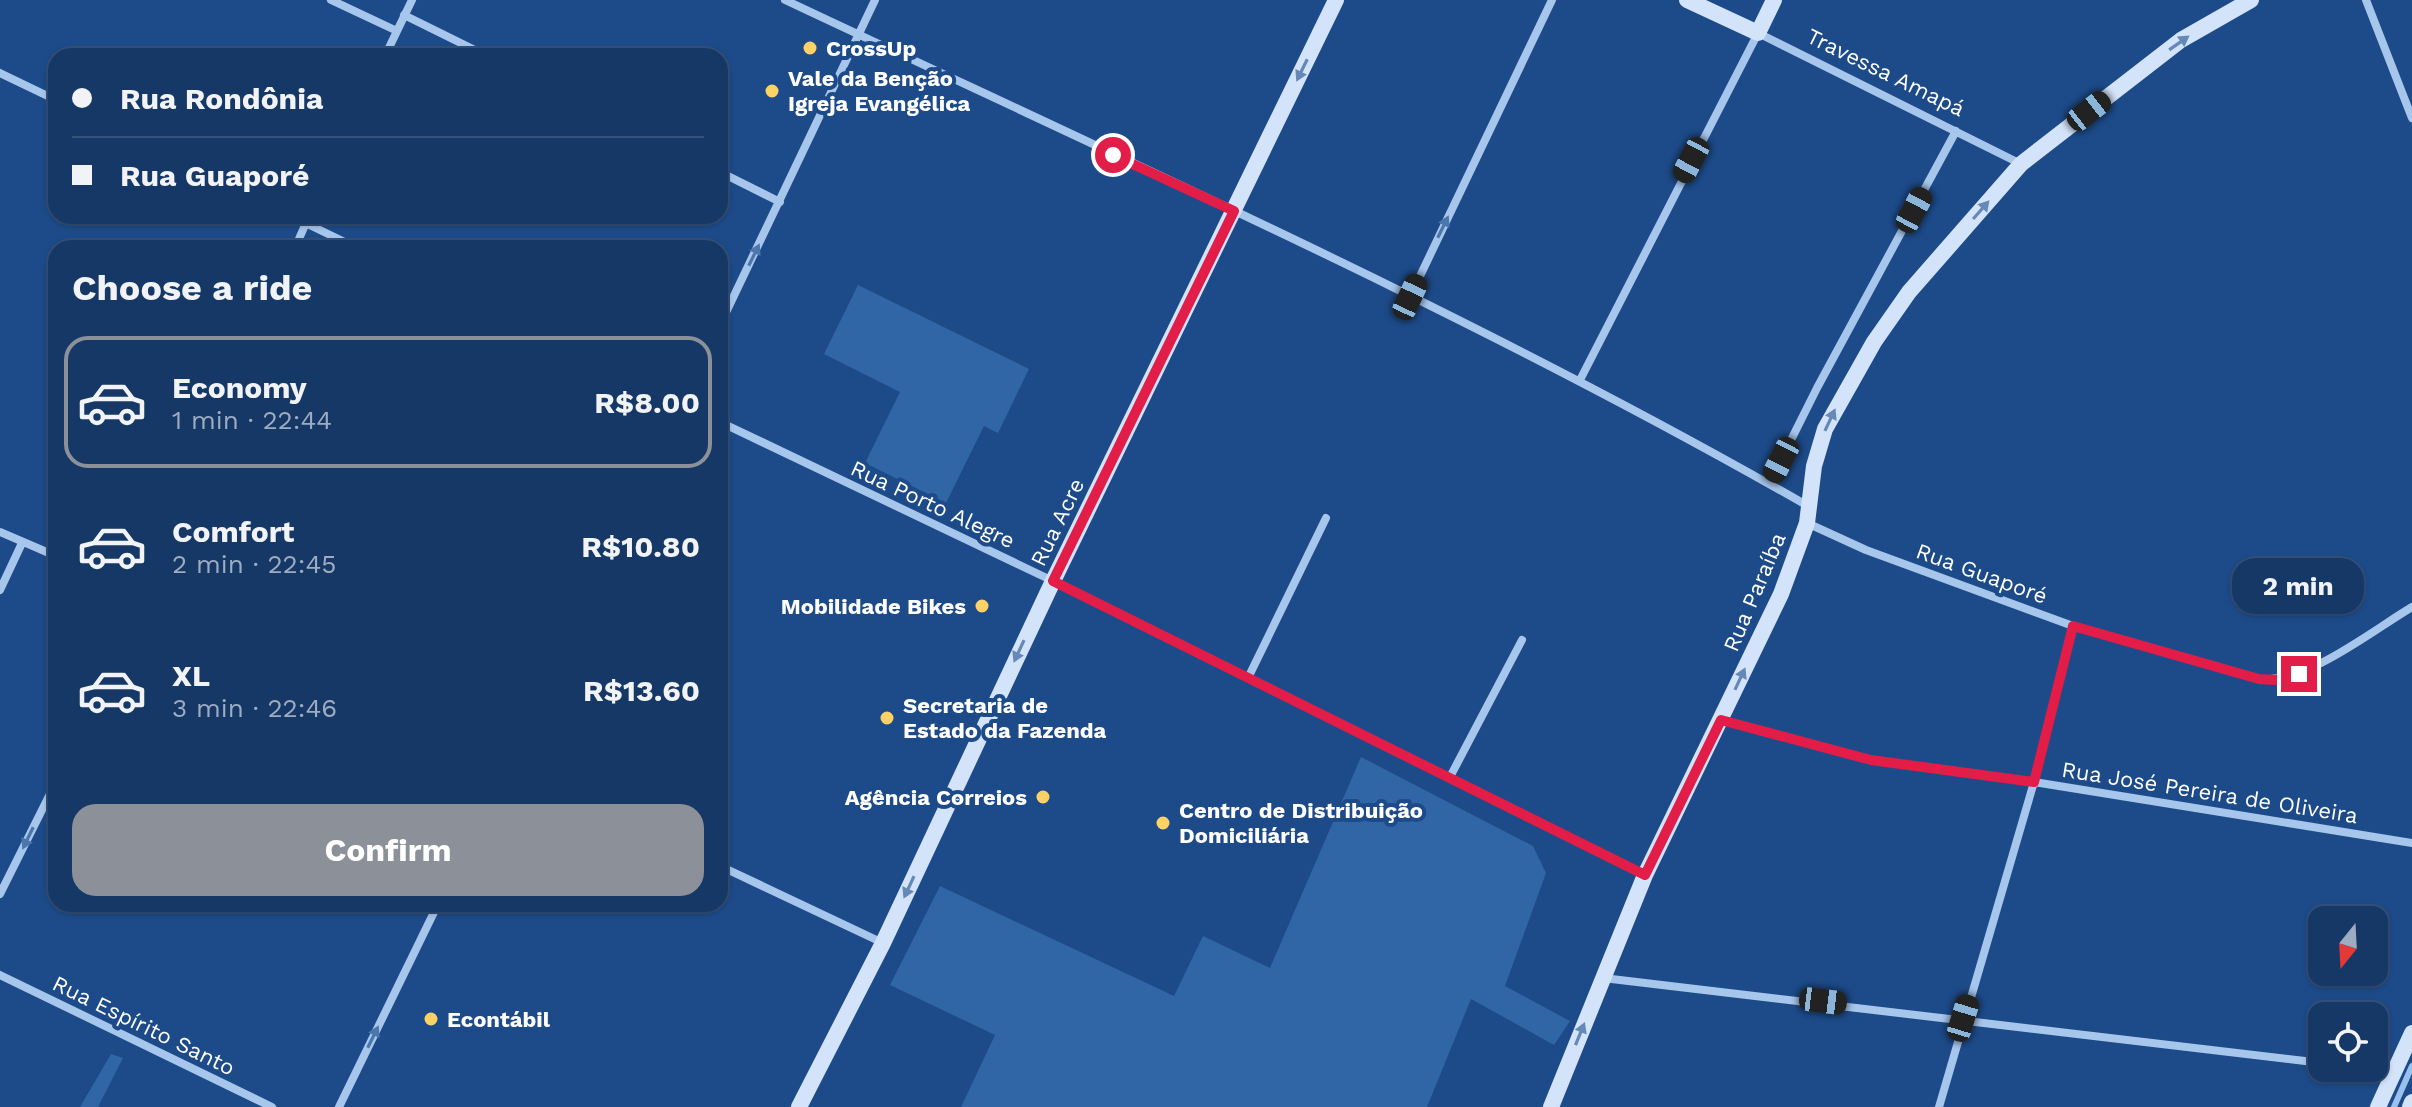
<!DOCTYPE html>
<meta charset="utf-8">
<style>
body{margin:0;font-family:"Work Sans",sans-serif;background:#234370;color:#f1f3f6;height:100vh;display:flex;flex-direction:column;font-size:30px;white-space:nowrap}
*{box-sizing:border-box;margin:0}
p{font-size:26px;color:#9eacc0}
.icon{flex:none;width:44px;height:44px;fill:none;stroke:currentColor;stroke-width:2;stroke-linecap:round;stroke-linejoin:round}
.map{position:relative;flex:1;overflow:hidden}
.details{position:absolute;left:48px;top:240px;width:680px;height:672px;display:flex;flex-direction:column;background:#163867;border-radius:24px;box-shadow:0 2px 6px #0004,0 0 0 2px #35527b}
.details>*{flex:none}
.guide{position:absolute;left:48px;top:48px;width:680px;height:176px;border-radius:24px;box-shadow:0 2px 6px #0004,0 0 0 2px #35527b;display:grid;align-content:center;height:176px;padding:0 24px;background:#163867}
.needle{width:52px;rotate:198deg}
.controls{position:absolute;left:2308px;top:906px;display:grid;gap:16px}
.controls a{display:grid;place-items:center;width:80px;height:80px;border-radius:16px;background:#163867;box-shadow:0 2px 6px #0004,0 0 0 2px #35527b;font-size:40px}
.end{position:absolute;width:36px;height:36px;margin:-18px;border:10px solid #e11d48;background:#fff;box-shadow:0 0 0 4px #fff}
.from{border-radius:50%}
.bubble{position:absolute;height:56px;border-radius:24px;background:#163867;box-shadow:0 2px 6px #0004,0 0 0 2px #35527b;font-size:26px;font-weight:700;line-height:56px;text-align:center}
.car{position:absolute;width:24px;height:48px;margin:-24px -12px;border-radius:10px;box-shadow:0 0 6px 2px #0007;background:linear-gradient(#222 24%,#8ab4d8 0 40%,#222 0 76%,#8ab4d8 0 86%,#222 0)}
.guide b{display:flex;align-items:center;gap:28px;height:76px;font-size:30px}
.guide b+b{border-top:2px solid #35527b}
.guide i{width:20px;height:20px;background:#f1f3f6}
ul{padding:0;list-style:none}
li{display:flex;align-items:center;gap:24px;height:132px;margin:0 16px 12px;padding:0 8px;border:4px solid transparent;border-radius:24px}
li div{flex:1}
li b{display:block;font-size:30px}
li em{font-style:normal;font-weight:700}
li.active{border-color:#8c9099}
li>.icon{width:72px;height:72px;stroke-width:1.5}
h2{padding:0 24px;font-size:36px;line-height:96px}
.primary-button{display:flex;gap:16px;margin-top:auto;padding:16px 24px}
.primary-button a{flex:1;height:92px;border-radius:24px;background:#8c9099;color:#fff;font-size:32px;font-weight:700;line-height:92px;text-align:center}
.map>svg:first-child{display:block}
.green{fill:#3065a6}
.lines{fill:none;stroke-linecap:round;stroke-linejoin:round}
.stream{stroke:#9ac0ed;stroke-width:6}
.street{stroke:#a7c6ec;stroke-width:8}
.secondary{stroke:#d3e3f9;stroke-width:16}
.oneway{fill:#6688b6}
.oneway2{fill:#4d76ac}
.route{stroke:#e11d48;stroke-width:10}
.poi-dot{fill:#fcd165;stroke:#1d4b89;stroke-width:3}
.labels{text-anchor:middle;stroke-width:8;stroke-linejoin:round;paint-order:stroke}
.poi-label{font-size:22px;font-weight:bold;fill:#fff;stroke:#1d4b89;text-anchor:start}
.street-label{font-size:22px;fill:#fff;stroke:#1d4b89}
</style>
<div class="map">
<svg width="2412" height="1107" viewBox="0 0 2412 1107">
<rect width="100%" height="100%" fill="#1d4b89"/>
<!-- green -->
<path class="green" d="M858,285L1029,369L998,433L984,426L946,503L865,463L900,392L824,354Z
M1361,757L1533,846L1546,873L1505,986L1570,1021L1554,1045L1471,999L1427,1107H961L995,1035L890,985L940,886L1174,996L1203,936L1270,968Z
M111,1054L123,1058L98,1107H80Z"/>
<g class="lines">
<!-- stream -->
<path class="stream" d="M2394,1107L2412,1066"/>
<!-- street -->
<path class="street" d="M331,0L397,31
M785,0C1129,162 1478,317 1808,506
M2366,0L2412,118
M404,15L487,56
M385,56L412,0
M0,73L56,100
M720,172L780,202
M291,216L357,248
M295,248L309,216
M1410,297L1552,0
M720,325L875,0
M1580,380L1758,33L2021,164
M720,422L1053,581L1645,875
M1769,484L1817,388L1956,131
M1807,523L1866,550L2073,626L2259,679C2308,683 2370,632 2412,607
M0,532L56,556
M0,590L22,543
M1248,678L1326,518
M1721,720L1871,760L2034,782L2412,843
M1450,777L1522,640
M720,866L883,943
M0,894L56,782
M0,975L272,1107
M1603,978L2322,1063
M2357,1068L2394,1073
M339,1107L438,904
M1939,1107L2034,782L2073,626"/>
<!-- secondary -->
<path class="secondary" d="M1687,0L1758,33L1774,0
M799,1107L883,943L1053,581L1336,0
M1551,1107L1645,875L1781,594L1807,523L1814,466L1825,429L1874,342L1909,292L2021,164L2181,40L2251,0
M2378,1107L2412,1033
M2410,1107L2412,1102"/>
</g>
<!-- one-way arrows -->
<defs><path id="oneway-solid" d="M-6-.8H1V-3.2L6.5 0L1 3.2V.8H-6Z" transform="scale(2)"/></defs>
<g class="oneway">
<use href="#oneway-solid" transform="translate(2179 43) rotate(-35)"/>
<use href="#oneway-solid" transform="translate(1302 70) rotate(116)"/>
<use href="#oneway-solid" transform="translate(1981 210) rotate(-49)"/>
<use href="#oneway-solid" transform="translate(1830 420) rotate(-65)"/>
<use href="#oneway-solid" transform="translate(1019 651) rotate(115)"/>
<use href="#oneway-solid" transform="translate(1740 679) rotate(-65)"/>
<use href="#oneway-solid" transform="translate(909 887) rotate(115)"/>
<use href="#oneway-solid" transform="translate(1580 1034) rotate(-68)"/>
</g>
<g class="oneway2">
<use href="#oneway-solid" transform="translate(1443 227) rotate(-64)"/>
<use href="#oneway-solid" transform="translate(754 255) rotate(-64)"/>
<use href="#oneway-solid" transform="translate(28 838) rotate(116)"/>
<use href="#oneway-solid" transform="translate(373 1037) rotate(-64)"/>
</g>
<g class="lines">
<!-- route -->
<path class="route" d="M1113,155L1234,211L1053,581L1645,875L1721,720L1871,760L2034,782L2073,626L2259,679L2275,680L2299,674"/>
</g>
<!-- markers -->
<g class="poi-dot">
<circle cx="810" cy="48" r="8"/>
<circle cx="772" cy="91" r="8"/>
<circle cx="982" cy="606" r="8"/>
<circle cx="887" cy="718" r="8"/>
<circle cx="1043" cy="797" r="8"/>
<circle cx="1163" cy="823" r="8"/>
<circle cx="431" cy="1019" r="8"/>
</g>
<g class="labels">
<!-- poi labels -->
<g class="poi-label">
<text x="826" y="56">CrossUp</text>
<text x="788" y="86">Vale da Benção<tspan x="788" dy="25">Igreja Evangélica</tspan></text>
<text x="966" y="614" text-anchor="end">Mobilidade Bikes</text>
<text x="903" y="713">Secretaria de<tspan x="903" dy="25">Estado da Fazenda</tspan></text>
<text x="1027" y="805" text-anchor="end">Agência Correios</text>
<text x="1179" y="818">Centro de Distribuição<tspan x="1179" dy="25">Domiciliária</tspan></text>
<text x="447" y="1027">Econtábil</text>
</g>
<!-- street labels -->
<g class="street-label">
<text transform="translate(1886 72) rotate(26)" y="8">Travessa Amapá</text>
<text transform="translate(933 504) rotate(25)" y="8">Rua Porto Alegre</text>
<text transform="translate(1057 522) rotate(-64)" y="8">Rua Acre</text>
<text transform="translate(1982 573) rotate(20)" y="8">Rua Guaporé</text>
<text transform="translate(1754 592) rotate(-67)" y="8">Rua Paraíba</text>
<text transform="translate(2210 792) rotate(9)" y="8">Rua José Pereira de Oliveira</text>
<text transform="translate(144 1025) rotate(26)" y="8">Rua Espírito Santo</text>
</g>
</g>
</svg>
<div class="controls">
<a><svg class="needle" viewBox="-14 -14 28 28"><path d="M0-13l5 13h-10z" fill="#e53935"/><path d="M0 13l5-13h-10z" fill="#9eacc0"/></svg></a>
<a><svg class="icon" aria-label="locate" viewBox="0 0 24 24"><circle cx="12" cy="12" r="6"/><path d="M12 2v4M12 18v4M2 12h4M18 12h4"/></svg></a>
</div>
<i class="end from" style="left:1113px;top:155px"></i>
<i class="end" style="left:2299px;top:674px"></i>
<div class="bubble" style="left:2232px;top:558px;width:132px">2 min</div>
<i class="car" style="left:2089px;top:111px;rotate:52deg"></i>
<i class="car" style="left:1691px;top:160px;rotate:208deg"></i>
<i class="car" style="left:1914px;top:210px;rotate:28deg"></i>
<i class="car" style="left:1410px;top:297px;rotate:25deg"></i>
<i class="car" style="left:1781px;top:460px;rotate:207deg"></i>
<i class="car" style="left:1823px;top:1001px;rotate:97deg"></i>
<i class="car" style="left:1963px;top:1018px;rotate:17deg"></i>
<div class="guide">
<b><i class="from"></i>Rua Rondônia</b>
<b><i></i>Rua Guaporé</b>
</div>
<section class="details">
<h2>Choose a ride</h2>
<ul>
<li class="active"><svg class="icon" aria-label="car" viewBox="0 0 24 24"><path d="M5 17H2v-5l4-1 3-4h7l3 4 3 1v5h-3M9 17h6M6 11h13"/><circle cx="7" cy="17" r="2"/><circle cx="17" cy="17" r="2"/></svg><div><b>Economy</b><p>1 min · 22:44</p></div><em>R$8.00</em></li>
<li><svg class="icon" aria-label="car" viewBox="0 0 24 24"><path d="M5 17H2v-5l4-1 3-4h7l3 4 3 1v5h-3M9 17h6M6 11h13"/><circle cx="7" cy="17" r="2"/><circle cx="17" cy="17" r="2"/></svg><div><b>Comfort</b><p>2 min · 22:45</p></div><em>R$10.80</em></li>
<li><svg class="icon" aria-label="car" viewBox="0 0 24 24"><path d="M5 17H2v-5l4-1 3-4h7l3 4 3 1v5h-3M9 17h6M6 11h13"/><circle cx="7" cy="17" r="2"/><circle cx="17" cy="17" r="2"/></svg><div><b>XL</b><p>3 min · 22:46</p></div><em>R$13.60</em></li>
</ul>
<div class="primary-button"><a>Confirm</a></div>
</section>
</div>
